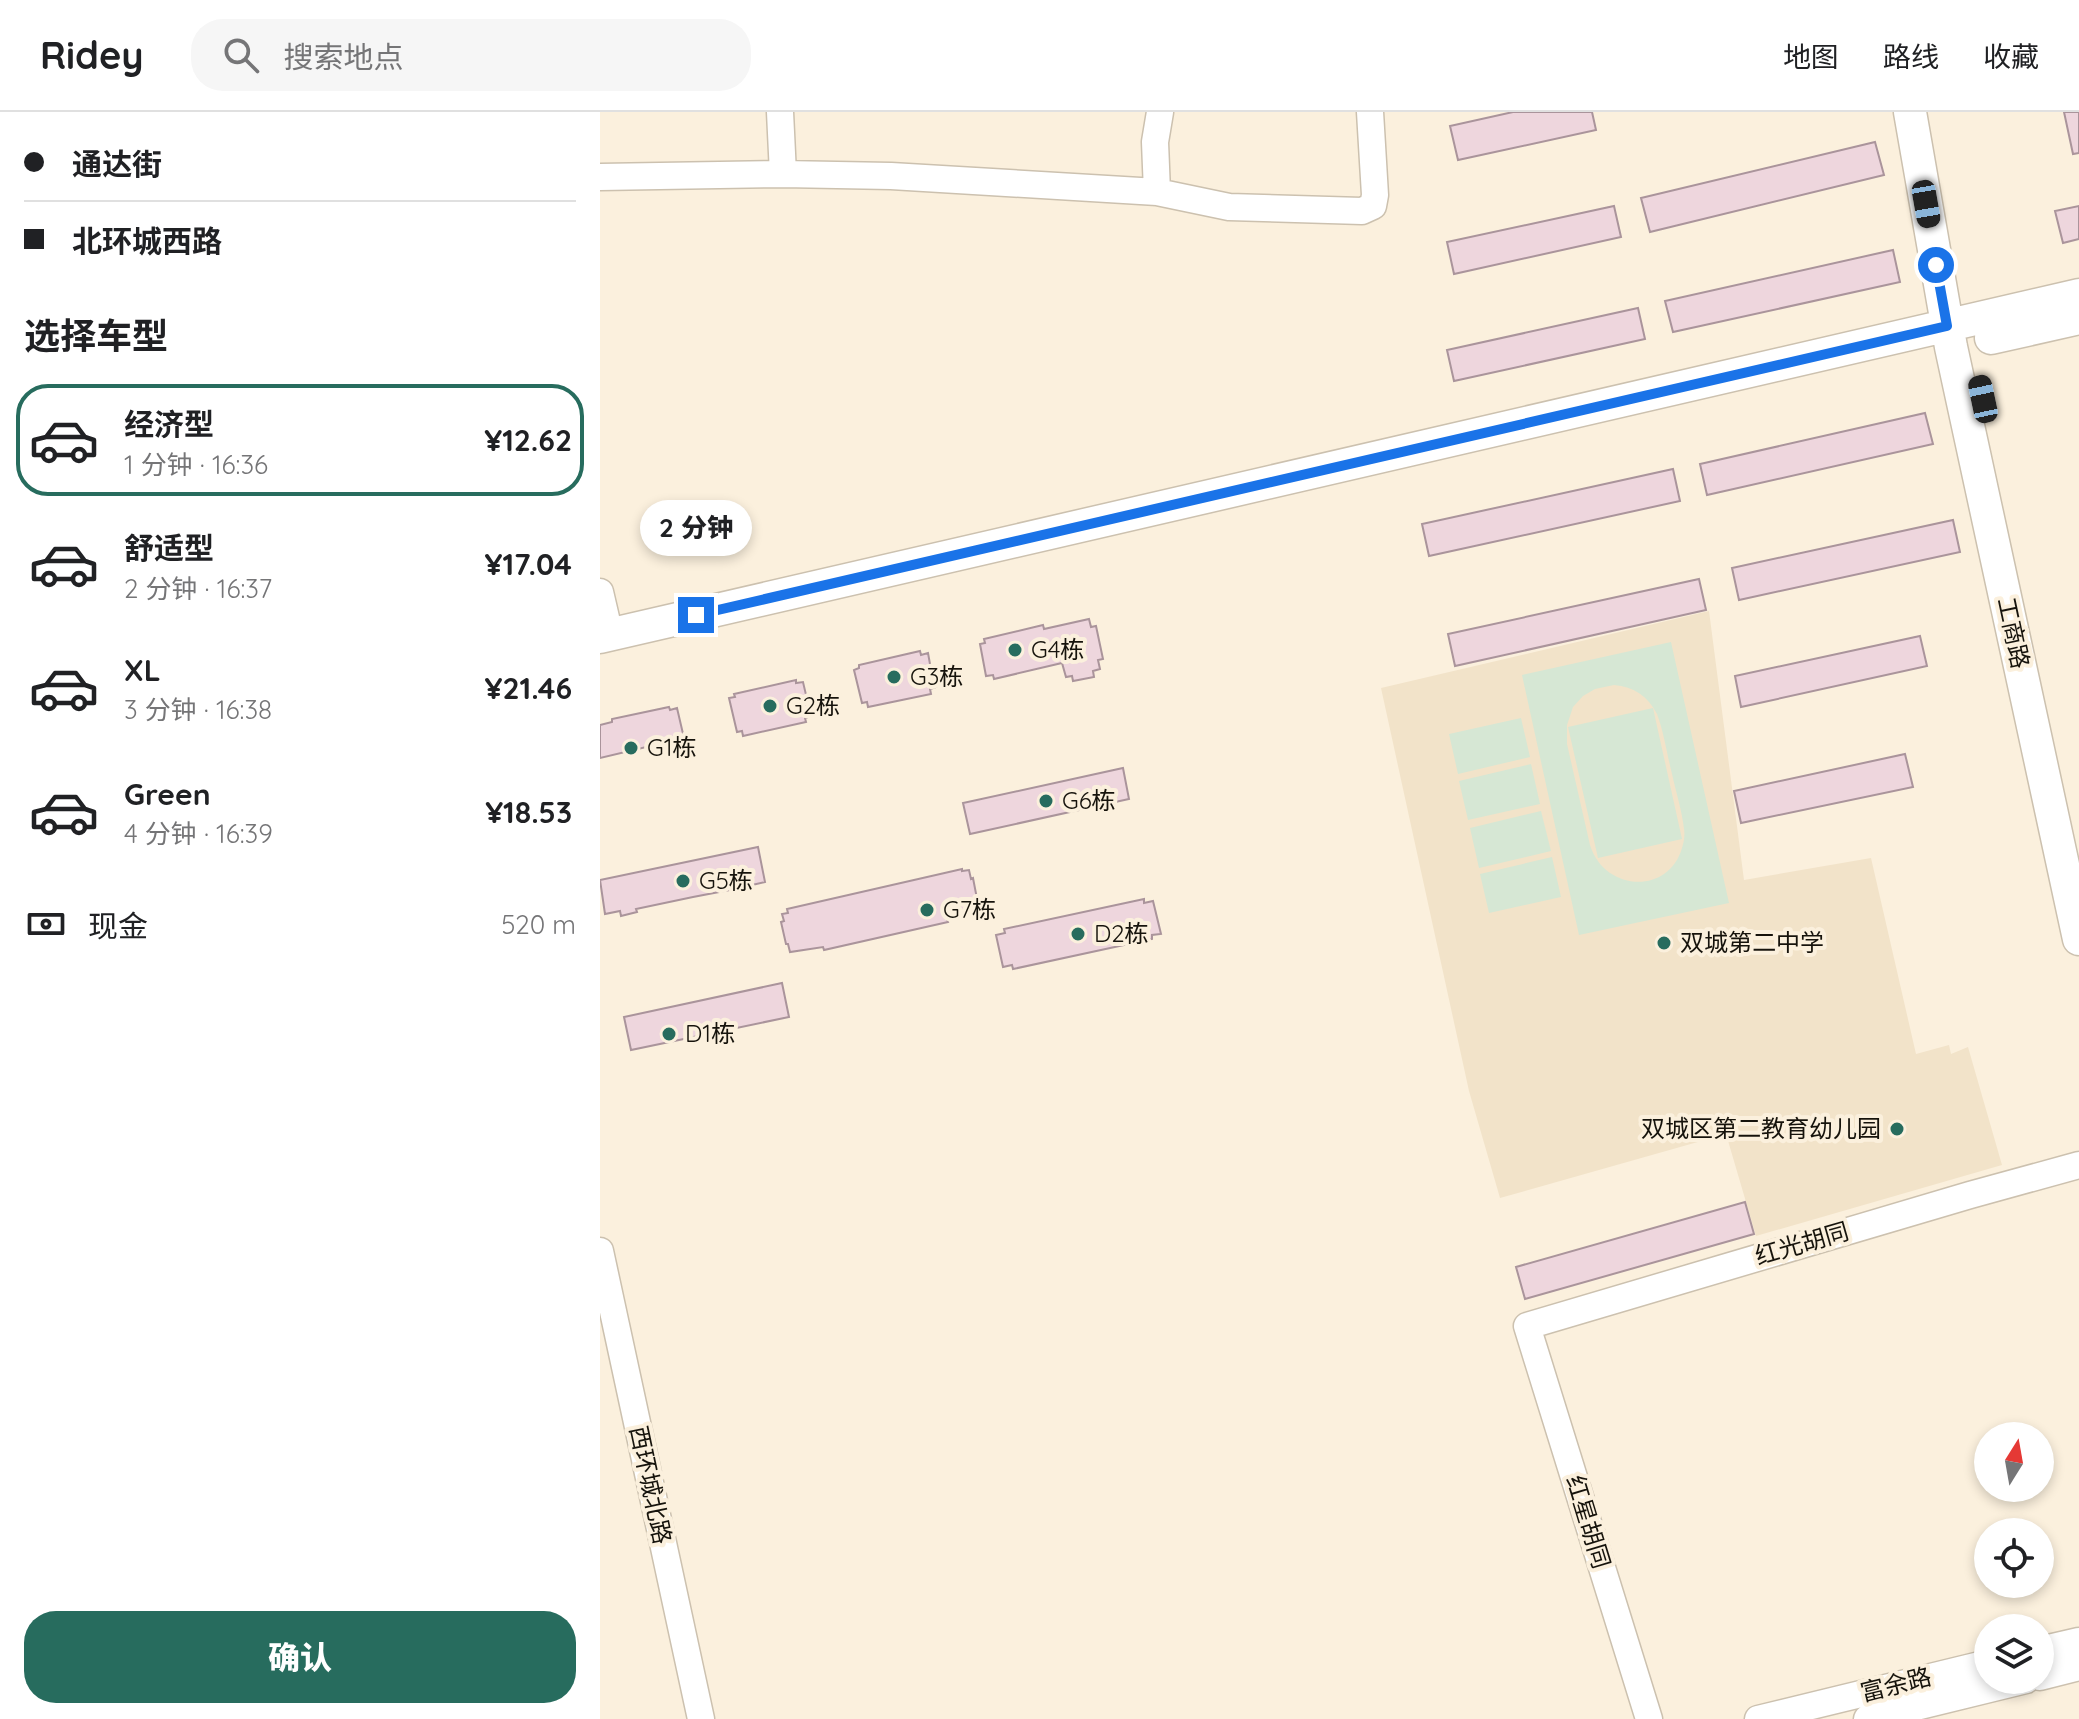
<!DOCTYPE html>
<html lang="zh">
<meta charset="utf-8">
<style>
body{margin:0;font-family:Quicksand,"Noto Sans SC",sans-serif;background:#f6f6f6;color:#202124;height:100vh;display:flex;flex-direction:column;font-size:30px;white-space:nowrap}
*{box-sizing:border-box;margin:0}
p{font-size:26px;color:#757577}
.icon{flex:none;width:44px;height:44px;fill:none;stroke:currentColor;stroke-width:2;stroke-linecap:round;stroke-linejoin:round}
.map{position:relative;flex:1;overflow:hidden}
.side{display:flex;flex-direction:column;background:#fff;width:600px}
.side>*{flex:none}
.top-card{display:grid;align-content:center;height:176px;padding:0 24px;background:#fff}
.needle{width:52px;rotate:11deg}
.tools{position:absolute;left:1374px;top:1310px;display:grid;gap:16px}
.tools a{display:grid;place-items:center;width:80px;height:80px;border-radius:50%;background:#fff;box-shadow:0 4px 12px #0003;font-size:40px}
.end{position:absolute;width:36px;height:36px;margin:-18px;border:10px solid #1a73e8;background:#fff;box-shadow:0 0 0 4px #fff}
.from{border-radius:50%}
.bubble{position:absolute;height:56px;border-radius:28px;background:#fff;box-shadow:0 4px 12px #0003;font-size:26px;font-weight:800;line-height:56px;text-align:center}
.car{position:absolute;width:24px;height:48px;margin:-24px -12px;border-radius:10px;box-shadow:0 0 6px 2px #0007;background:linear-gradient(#222 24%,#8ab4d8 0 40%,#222 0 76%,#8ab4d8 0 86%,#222 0)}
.top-card b{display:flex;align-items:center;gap:28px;height:76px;font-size:30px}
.top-card b+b{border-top:2px solid #e0e0e0}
.top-card i{width:20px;height:20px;background:#202124}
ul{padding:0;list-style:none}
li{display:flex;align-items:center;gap:24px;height:112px;margin:0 16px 12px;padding:0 8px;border:4px solid transparent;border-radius:32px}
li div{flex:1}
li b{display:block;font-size:30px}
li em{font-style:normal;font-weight:800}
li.on{border-color:#276c5e}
li>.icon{width:72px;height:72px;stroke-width:1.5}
h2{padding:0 24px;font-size:36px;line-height:96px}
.pay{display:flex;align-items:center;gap:20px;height:88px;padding:0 24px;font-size:30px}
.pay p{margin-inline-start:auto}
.button{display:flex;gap:16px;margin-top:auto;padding:16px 24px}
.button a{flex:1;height:92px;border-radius:32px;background:#276c5e;color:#fff;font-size:32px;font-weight:800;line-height:92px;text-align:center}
header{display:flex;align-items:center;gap:48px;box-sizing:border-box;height:112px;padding:0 40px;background:#fff;border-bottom:2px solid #e0e0e0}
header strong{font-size:38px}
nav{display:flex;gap:44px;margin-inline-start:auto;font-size:28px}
.search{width:560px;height:72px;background:#f6f6f6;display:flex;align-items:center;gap:20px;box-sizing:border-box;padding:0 28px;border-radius:32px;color:#757577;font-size:30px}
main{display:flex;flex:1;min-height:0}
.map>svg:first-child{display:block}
.built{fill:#f2e3c9}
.park{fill:#d6e7d4;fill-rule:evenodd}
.building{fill:#eed6dd;stroke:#aa949b;stroke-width:2}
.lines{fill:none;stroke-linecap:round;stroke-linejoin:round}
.minor-casing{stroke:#ccc1af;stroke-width:29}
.major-casing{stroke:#ccc1af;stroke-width:35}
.minor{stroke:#fff;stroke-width:26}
.major{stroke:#fff;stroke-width:32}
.route{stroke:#1a73e8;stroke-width:10}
.poi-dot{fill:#276c5e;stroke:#fbf0dd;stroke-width:3}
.labels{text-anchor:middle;stroke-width:8;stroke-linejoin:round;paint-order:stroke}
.street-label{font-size:24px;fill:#16130c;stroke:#fbf0dd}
.poi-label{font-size:24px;fill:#16130c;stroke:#fbf0dd;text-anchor:start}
</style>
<header>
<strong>Ridey</strong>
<div class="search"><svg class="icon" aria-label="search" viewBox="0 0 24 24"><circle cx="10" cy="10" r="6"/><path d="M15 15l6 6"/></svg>搜索地点</div>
<nav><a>地图</a><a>路线</a><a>收藏</a></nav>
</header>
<main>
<section class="side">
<div class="top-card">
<b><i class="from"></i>通达街</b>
<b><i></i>北环城西路</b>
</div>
<h2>选择车型</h2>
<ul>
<li class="on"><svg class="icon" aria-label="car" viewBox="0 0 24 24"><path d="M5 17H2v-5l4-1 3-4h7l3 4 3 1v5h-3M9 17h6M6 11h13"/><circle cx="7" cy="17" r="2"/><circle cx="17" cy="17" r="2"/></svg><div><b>经济型</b><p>1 分钟 · 16:36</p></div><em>¥12.62</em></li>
<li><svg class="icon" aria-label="car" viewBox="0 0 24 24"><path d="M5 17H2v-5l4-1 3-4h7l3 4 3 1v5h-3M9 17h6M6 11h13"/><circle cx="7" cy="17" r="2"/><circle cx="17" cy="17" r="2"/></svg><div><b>舒适型</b><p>2 分钟 · 16:37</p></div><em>¥17.04</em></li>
<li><svg class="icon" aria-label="car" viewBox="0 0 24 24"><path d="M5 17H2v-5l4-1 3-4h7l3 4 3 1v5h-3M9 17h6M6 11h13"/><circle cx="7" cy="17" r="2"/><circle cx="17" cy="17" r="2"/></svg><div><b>XL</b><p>3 分钟 · 16:38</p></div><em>¥21.46</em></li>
<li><svg class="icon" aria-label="car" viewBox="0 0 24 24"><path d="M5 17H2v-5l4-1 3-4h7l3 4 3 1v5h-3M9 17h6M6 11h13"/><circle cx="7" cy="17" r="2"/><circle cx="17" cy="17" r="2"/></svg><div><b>Green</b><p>4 分钟 · 16:39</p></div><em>¥18.53</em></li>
</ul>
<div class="pay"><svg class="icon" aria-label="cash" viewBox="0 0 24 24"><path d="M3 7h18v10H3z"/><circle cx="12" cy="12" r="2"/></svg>现金<p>520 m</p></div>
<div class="button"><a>确认</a></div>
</section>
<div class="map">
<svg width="1479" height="1607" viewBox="0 0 1479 1607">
<rect width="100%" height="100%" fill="#fbf0dd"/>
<!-- built -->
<path class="built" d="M1109,499L1144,768L1271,746L1316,942L1349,933L1351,942L1368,935L1402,1053L1156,1124L1126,1022L900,1086L869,979L781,576Z"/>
<!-- park -->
<path class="park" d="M1071,530L1129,791L979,823L922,563ZM1014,573C1034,575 1048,584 1057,602C1064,621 1067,642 1072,662C1076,680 1082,699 1084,717C1085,723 1084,730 1082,736C1068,784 1004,779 990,733L967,632V613L973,595L983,584L995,577Z
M1053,596L1082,727L998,746L968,615Z
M921,606L930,645L858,662L849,622Z
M931,652L940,692L868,708L859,669Z
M941,699L951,739L879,756L870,716Z
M952,745L961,785L889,801L880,762Z"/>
<!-- building -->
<path class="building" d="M913,0H992L996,18L858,48L850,14Z
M1464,0H1479V41L1473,42Z
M1275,30L1284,63L1050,120L1041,86Z
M1014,94L1021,125L854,162L847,130Z
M1479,94V127L1463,131L1455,99Z
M1293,138L1300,170L1073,220L1065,189Z
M1038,196L1045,227L854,269L847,238Z
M1325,301L1333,332L1107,383L1100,352Z
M1073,357L1080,389L829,444L822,412Z
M1353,408L1360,440L1139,488L1132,456Z
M1099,467L1106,498L855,554L848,522Z
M489,507L491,515L496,514L503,547L498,548L500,557L493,559L494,565L473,569L472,564L466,565L462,551L394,567L393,563L386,564L380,532L385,531L384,527L443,513L444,517Z
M1320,524L1327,554L1141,595L1135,564Z
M320,539L321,543L328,541L330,552L336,575L330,577L331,582L268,595L267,590L262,591L254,558L259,556V553Z
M196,568V571L203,570L211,604L205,606L206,610L143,624L142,619L137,620L129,586L135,585L134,582Z
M69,595L70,598L77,596L84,626L0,646V613L12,610V607Z
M1305,642L1313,675L1141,711L1134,679Z
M523,656L529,687L370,722L363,691Z
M158,735L165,770L152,773L153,777L136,781L135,777L93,785L36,797L37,800L21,804L20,799L5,802L0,768Z
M362,757V759L369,758L371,767L373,766L379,797L347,807L348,810L224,838L223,835L190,840L188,832H186L181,810L184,809L182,802L188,801L187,797Z
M544,787V791L553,789L561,822L552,823V827L413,857L412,853L403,855L396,823L405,821L404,817Z
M182,871L189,905L31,938L24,905Z
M1145,1090L1154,1122L925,1187L916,1155Z"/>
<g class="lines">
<!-- minor casing -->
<g class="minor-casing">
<path id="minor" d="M180,0L183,62
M0,65L183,62L291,64L557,80L629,95L762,99L773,94L775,83L770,0
M557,80L555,30L560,0
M0,480L10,523
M0,1139L101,1607
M1440,1538L1479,1529
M1440,1565L1479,1555
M1049,1607L927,1214L1370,1083L1479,1053
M1158,1607L1388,1551
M1267,1607L1426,1568"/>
</g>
<!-- major casing -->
<g class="major-casing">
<path id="major" d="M1310,0L1351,235L1479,827
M1391,226L1479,206
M0,525L1479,183"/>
</g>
<!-- minor -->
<use href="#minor" class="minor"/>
<!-- major -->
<use href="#major" class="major"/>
</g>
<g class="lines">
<!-- route -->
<path class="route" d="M96,503L1347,214L1336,153"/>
</g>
<!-- markers -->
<g class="poi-dot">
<circle cx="415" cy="538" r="8"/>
<circle cx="294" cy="565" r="8"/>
<circle cx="170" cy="594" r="8"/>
<circle cx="31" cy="636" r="8"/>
<circle cx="446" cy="689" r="8"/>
<circle cx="83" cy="769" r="8"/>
<circle cx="327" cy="798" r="8"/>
<circle cx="478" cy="822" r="8"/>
<circle cx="1064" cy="831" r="8"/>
<circle cx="69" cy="922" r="8"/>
<circle cx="1297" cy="1017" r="8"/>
</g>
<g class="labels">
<!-- street labels -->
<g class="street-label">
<text transform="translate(1413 521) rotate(78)" y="8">工商路</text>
<text transform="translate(1202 1132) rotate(-16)" y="8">红光胡同</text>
<text transform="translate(50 1373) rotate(78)" y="8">西环城北路</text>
<text transform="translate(988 1410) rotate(73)" y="8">红星胡同</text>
<text transform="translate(1296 1573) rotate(-14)" y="8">富余路</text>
</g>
<!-- poi labels -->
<g class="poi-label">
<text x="431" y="546">G4栋</text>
<text x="310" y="573">G3栋</text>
<text x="186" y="602">G2栋</text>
<text x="47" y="644">G1栋</text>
<text x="462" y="697">G6栋</text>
<text x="99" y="777">G5栋</text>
<text x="343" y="806">G7栋</text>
<text x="494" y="830">D2栋</text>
<text x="1080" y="839">双城第二中学</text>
<text x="85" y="930">D1栋</text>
<text x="1281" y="1025" text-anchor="end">双城区第二教育幼儿园</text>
</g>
</g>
</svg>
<div class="tools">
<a><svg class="needle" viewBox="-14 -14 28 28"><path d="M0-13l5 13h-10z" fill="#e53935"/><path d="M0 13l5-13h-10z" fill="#757577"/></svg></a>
<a><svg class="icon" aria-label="locate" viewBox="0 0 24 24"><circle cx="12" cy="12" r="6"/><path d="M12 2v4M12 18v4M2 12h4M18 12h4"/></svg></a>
<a><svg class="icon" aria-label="layers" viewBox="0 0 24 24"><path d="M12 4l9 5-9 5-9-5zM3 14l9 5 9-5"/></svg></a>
</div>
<i class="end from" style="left:1336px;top:153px"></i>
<i class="end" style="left:96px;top:503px"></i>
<div class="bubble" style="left:40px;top:388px;width:112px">2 分钟</div>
<i class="car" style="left:1326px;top:92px;rotate:170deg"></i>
<i class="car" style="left:1383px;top:287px;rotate:348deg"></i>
</div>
</main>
